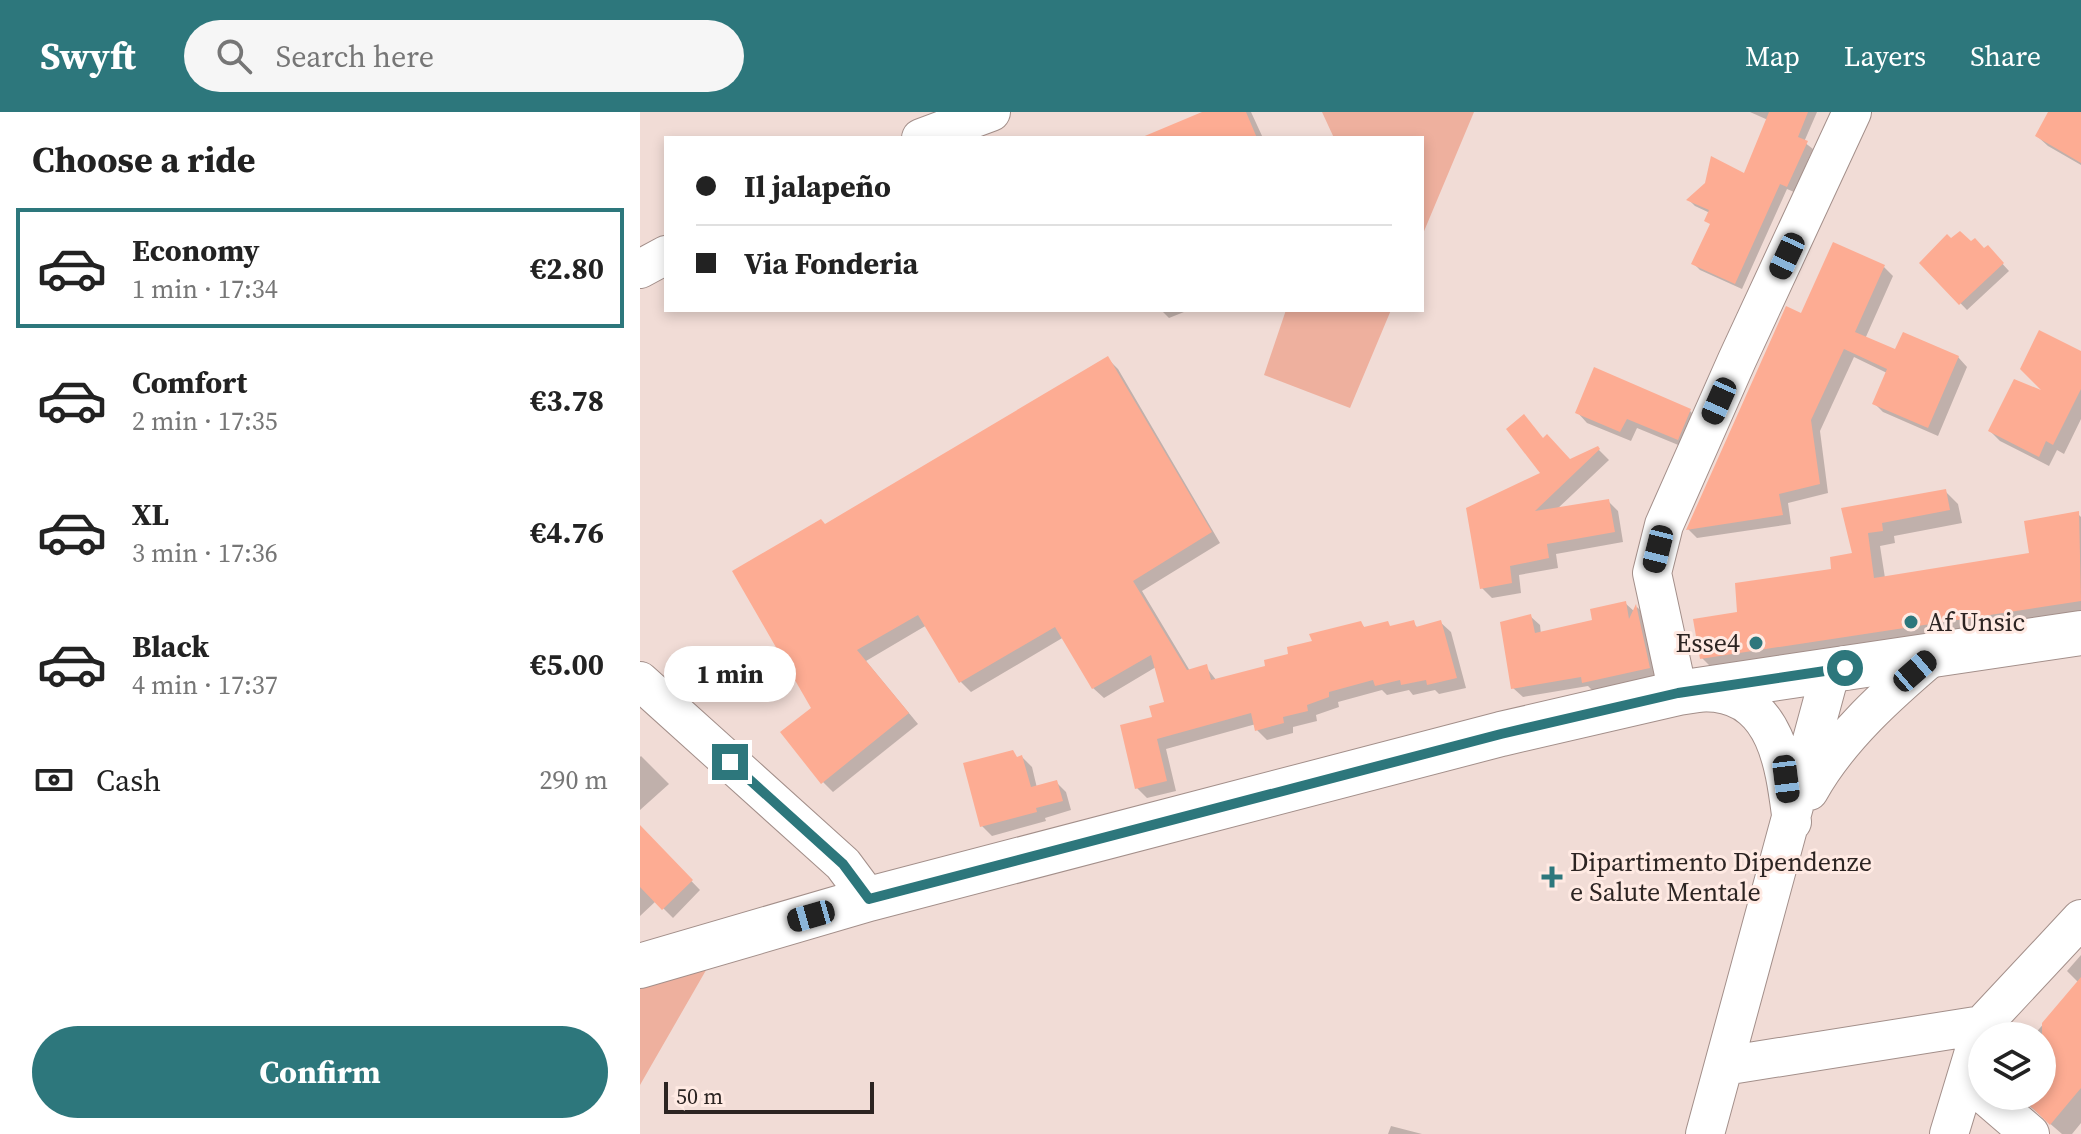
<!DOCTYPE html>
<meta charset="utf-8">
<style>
body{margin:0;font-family:"Source Serif 4",serif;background:#f6f6f6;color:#222;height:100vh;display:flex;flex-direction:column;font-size:30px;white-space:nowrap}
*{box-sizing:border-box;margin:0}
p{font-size:26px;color:#767676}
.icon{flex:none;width:44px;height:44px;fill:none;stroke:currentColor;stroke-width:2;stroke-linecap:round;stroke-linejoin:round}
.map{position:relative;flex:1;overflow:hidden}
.side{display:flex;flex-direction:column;background:#fff;width:640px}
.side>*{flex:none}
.guide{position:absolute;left:24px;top:24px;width:760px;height:176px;border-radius:0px;box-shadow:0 4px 12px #0003;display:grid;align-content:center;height:176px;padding:0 32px;background:#fff}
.buttons{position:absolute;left:1328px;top:910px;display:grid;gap:16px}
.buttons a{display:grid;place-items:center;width:88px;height:88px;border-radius:50%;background:#fff;box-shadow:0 4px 12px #0003;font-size:40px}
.scale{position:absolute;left:24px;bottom:20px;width:210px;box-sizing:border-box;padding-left:8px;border:4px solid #2c2422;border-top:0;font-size:22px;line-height:28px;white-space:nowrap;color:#2c2422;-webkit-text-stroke:6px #ffeae3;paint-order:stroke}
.end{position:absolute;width:36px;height:36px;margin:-18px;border:10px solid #2d777c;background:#fff;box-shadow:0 0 0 4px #fff}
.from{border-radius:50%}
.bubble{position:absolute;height:56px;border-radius:28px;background:#fff;box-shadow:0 4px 12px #0003;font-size:26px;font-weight:700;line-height:56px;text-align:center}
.car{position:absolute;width:24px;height:48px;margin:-24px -12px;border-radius:10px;box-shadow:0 0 6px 2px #0007;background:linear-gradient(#222 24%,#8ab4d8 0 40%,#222 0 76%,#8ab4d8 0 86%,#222 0)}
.guide b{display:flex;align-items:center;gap:28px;height:76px;font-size:30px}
.guide b+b{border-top:2px solid #e0e0e0}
.guide i{width:20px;height:20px;background:#222}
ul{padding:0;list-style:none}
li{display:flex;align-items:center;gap:24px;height:120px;margin:0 16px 12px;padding:0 16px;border:4px solid transparent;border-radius:0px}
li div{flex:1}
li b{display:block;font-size:30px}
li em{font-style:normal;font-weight:700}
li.on{border-color:#2d777c}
li>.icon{width:72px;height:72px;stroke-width:1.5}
h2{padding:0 32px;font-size:36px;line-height:96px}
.pay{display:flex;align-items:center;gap:20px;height:88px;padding:0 32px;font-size:30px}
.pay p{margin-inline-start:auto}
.cta{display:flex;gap:16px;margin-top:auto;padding:16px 32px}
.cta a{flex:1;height:92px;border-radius:48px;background:#2d777c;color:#fff;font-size:32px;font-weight:700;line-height:92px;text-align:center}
header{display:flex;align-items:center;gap:48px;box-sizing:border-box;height:112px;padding:0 40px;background:#2d777c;color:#fff}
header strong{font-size:38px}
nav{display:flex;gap:44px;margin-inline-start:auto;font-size:28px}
.search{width:560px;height:72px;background:#f6f6f6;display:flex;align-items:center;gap:20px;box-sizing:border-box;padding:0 28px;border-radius:44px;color:#767676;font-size:30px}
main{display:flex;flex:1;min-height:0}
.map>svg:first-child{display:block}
.grass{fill:#eeb09e}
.shadow{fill:#0003}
.building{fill:#fdac93}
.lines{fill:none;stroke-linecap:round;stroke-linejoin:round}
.minor-casing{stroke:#a38f8a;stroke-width:40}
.major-casing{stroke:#a38f8a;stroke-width:46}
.minor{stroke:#fff;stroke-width:38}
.major{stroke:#fff;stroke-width:44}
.route{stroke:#2d777c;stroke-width:10}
.poi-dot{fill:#2d777c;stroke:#ffeae3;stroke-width:3}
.labels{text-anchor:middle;stroke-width:6;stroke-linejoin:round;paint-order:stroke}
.poi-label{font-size:26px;fill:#2c2422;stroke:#ffeae3;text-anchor:start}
</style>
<header>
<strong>Swyft</strong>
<div class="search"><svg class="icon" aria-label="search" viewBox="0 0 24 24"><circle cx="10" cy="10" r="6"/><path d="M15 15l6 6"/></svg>Search here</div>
<nav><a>Map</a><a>Layers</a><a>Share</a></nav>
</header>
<main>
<section class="side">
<h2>Choose a ride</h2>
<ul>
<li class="on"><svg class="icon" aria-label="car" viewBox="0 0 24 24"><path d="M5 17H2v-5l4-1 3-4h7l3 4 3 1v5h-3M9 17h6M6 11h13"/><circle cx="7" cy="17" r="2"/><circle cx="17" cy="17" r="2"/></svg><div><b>Economy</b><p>1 min · 17:34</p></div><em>€2.80</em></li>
<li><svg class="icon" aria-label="car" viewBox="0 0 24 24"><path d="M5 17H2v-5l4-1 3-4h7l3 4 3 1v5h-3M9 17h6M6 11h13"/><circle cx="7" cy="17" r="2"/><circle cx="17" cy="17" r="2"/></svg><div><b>Comfort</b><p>2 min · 17:35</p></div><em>€3.78</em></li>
<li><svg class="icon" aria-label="car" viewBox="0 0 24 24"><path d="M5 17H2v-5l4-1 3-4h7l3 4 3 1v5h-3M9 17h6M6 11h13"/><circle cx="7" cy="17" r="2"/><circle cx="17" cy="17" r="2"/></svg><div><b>XL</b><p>3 min · 17:36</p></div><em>€4.76</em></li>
<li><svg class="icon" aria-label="car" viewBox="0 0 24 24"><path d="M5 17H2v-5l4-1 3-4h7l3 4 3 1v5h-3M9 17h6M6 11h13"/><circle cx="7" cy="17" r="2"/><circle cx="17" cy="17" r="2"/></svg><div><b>Black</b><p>4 min · 17:37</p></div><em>€5.00</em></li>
</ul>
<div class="pay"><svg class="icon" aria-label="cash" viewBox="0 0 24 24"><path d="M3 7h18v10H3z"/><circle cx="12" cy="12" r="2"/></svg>Cash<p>290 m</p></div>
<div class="cta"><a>Confirm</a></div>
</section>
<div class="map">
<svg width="1441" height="1022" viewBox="0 0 1441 1022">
<rect width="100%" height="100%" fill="#f1dcd6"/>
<!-- grass -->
<path class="grass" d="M682,0H834L782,124V26H694Z
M646,198H751L710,296L624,263Z
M69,853L0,973V877Z"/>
<!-- shadow -->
<path class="shadow" d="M567,0H611L623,26H504Z
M1110,0H1177L1164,30L1173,37L1154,80L1147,77L1102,177L1060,158L1054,152L1072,113L1070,101L1055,94L1049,88L1105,63L1128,8Z
M1411,0H1441V53L1408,34L1397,24Z
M1348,136L1369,159L1327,198L1282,151L1344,139Z
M1244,155L1253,164L1225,227L1256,240L1318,245L1327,255L1298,324L1243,300L1234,291L1247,261L1214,245L1180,319L1188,381L1148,391L1151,412L1057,426L1048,417L1162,203Z
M521,198H549L529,206Z
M1441,241V307L1424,342L1417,338L1409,354L1360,329L1350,319L1409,284Z
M468,247L478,257L580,431L502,479L550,559L566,555L577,569L628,556L674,530L721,512L726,517L752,516L773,511L778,516L800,510L811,520L826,576L799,582L795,578L773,583L769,578L747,583L742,578L698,590L699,595L676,603L677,609L653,615V621L627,628L617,618L616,612L526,637L536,679L507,686L497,676L514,606L526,591L516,555L464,586L453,576L424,525L331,580L321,570L287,513L226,549L278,612L193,680L183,670L173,596L186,414Z
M1050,299L1060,309L1048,337L997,316L991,329L947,311L937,300Z
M904,328L930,349L957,336L969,348L916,398L968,389L978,399L983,430L916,442L918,456L879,463L881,481L852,486L842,476L904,361Z
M1305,379L1318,392L1322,411L1254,424L1255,431L1240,434L1245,466L1392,443L1438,402L1441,405V504L1075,559L1062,546L1099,501L1194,459L1215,442L1204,398Z
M985,491L995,500L997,495L1005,503L1018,565L953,579L948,574L883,585L873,576L890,504L900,513L901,522L955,510Z
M1,644L29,672L0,698V645Z
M382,645L392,655L397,676L416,670L426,680L431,698L405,706L406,709L352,724L342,714L378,646Z
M0,716L60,778L33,806L16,789L0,804Z
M1441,843V1011L1432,1022H1422L1378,984H1402V924H1393L1439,871L1427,859Z
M751,1014L782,1022H748Z"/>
<!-- building -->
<path class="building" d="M562,0H606L617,26H500Z
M1129,0H1168L1158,25L1168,29L1147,75L1140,72L1095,172L1051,152L1070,112L1064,109L1069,98L1046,88L1065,71L1071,44L1104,61Z
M1408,0H1441V51L1395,24Z
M1320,119L1331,129L1335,126L1344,136L1348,133L1364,151L1319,193L1279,151L1307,122L1311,126Z
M1193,130L1245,153L1215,220L1255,237L1263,220L1319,244L1288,316L1232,292L1247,257L1204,237L1171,308L1180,372L1139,382L1143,403L1046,418L1146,194L1161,201Z
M1399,218L1441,239V277L1413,333L1406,329L1399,345L1348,319L1374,267L1401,278L1380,257Z
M468,244L572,420L493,469L547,558L567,552L571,568L625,554L624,548L648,542L647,535L672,529L669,522L721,509L724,515L748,509L750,514L774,508L776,515L801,508L817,566L787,573L786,568L761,573L760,568L735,574L733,568L689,580V585L667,593L668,599L643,605L644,611L615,619L611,601L517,627L527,669L495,677L480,613L512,605L509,594L524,590L511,543L452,577L415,515L319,571L278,503L217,538L269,601L181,672L140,620L171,596L92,459L181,407L185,412Z
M954,255L1051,297L1038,328L987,307L980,320L935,301Z
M884,302L903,326L907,322L930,347L958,334L960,337L895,399L969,387L975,420L907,432L909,446L870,454L872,471L840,477L826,396L900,361L866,317Z
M1306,377L1310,398L1242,411L1243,419L1228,421L1234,466L1389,441L1384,409L1439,399L1441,489L1060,547L1053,507L1097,500L1095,471L1191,457L1190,445L1212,441L1201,396Z
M986,489L989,507L996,492L1010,556L942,571L941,565L871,577L860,510L891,502L895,521L952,508L950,497Z
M373,638L377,645L382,643L391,675L417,668L423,689L396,696L397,700L340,715L323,651Z
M0,713L53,768L22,798L0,775Z
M1441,865V976L1410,1013L1380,984H1402V911Z"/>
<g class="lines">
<!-- minor casing -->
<g class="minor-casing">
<path id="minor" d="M281,26L351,0
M0,157L26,143
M0,569L203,752L229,787
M1169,679C1199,625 1249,581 1296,541
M1152,710C1145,659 1139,589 1076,581C1063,579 1050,581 1038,581L1012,461L1024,413L1097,248L1212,0
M1084,954L1342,913
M1346,984L1390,1022
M1065,1022L1191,558
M1309,1022L1342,913L1441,807"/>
</g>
<!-- major casing -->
<g class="major-casing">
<path id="major" d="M0,854L229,787L861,622L1038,581L1441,521"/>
</g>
<!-- minor -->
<use href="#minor" class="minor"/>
<!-- major -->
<use href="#major" class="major"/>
</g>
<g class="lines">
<!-- route -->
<path class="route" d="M90,650L203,752L229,787L861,622L1038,581L1205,556"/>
</g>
<!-- markers -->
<g class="poi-dot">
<circle cx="1271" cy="510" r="8"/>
<circle cx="1116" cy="531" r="8"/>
<path d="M908 753h8v8h8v8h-8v8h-8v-8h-8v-8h8z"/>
</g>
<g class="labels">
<!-- poi labels -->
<g class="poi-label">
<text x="1287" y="519">Af Unsic</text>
<text x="1100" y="540" text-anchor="end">Esse4</text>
<text x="930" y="759">Dipartimento Dipendenze<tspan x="930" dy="30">e Salute Mentale</tspan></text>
</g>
</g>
</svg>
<div class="buttons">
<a><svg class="icon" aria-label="layers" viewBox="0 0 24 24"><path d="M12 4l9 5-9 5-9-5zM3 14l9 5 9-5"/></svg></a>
</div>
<div class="scale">50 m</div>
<i class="end from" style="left:1205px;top:556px"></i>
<i class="end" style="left:90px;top:650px"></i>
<div class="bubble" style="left:24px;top:534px;width:132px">1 min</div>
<i class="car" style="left:1147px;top:144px;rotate:205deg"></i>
<i class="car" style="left:1079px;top:289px;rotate:204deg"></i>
<i class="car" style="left:1018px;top:437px;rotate:194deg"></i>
<i class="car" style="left:1275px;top:559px;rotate:49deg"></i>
<i class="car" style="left:1146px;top:667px;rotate:173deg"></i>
<i class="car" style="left:171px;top:804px;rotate:254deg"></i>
<div class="guide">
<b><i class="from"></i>Il jalapeño</b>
<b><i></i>Via Fonderia</b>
</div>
</div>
</main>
